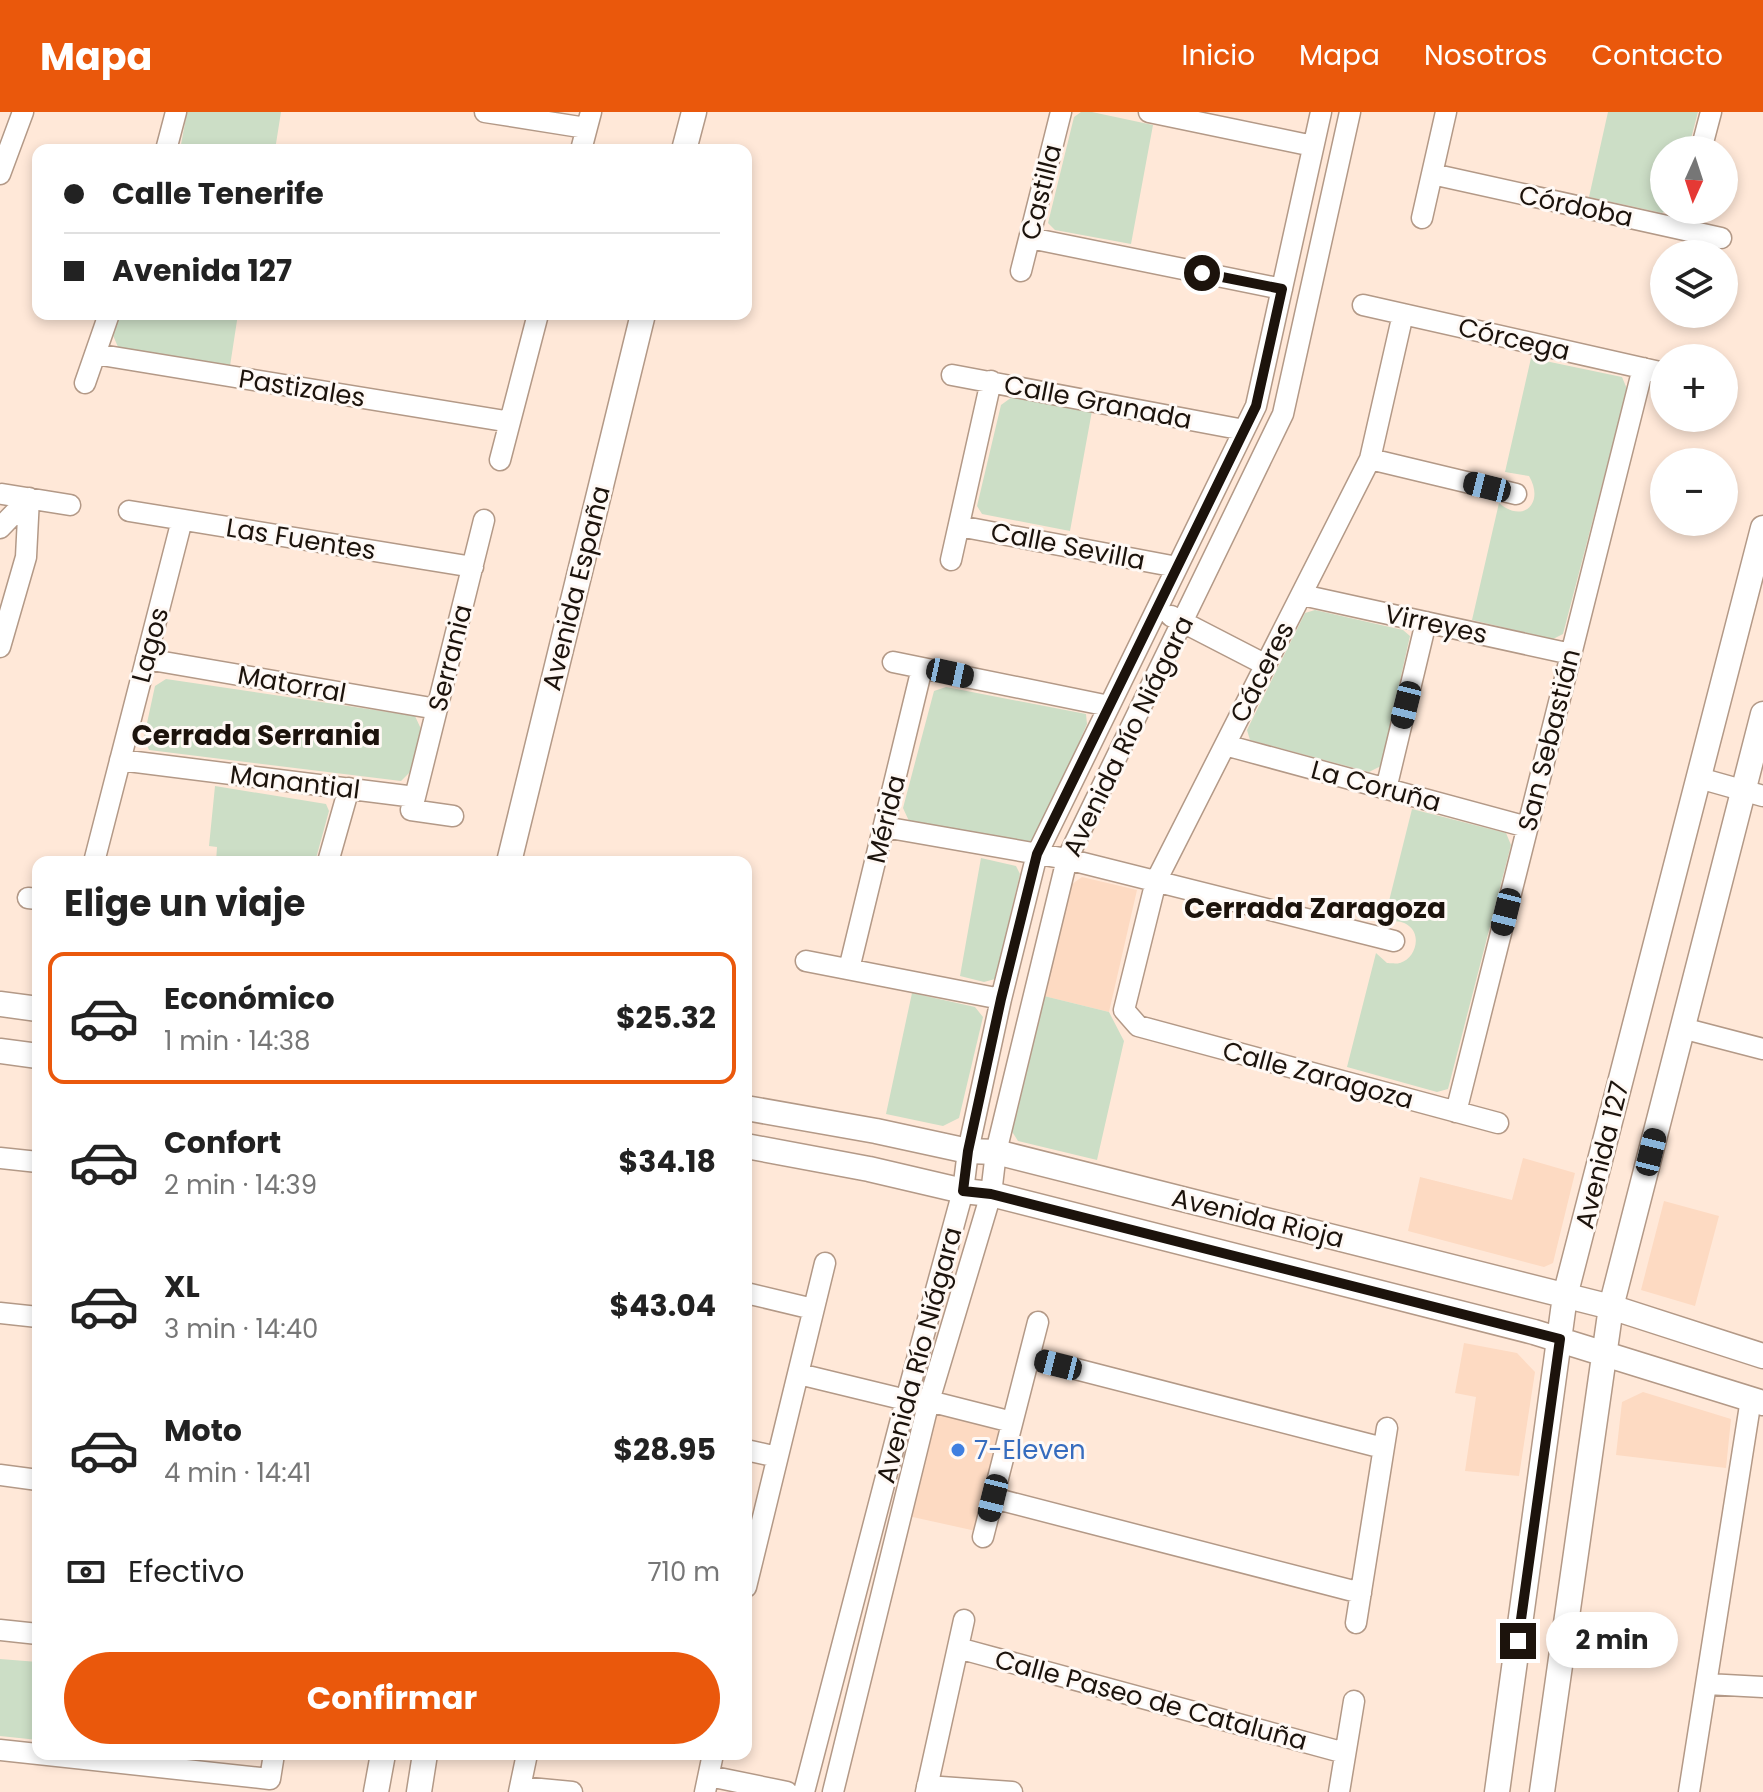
<!DOCTYPE html>
<html lang="es">
<meta charset="utf-8">
<style>
body{margin:0;font-family:Poppins,sans-serif;background:#f6f6f6;color:#222;height:100vh;display:flex;flex-direction:column;font-size:30px;white-space:nowrap}
*{box-sizing:border-box;margin:0}
p{font-size:26px;color:#767676}
.icon{flex:none;width:44px;height:44px;fill:none;stroke:currentColor;stroke-width:2;stroke-linecap:round;stroke-linejoin:round}
.map{position:relative;flex:1;overflow:hidden}
.side{position:absolute;left:32px;top:744px;width:720px;height:904px;display:flex;flex-direction:column;background:#fff;border-radius:16px;box-shadow:0 4px 12px #0003}
.side>*{flex:none}
.top-card{position:absolute;left:32px;top:32px;width:720px;height:176px;border-radius:16px;box-shadow:0 4px 12px #0003;display:grid;align-content:center;height:176px;padding:0 32px;background:#fff}
.needle{width:52px;rotate:183deg}
.buttons{position:absolute;left:1650px;top:24px;display:grid;gap:16px}
.buttons a{display:grid;place-items:center;width:88px;height:88px;border-radius:50%;background:#fff;box-shadow:0 4px 12px #0003;font-size:40px}
.end{position:absolute;width:36px;height:36px;margin:-18px;border:10px solid #1c130c;background:#fff;box-shadow:0 0 0 4px #fff}
.from{border-radius:50%}
.bubble{position:absolute;height:56px;border-radius:28px;background:#fff;box-shadow:0 4px 12px #0003;font-size:26px;font-weight:700;line-height:56px;text-align:center}
.car{position:absolute;width:24px;height:48px;margin:-24px -12px;border-radius:10px;box-shadow:0 0 6px 2px #0007;background:linear-gradient(#222 24%,#8ab4d8 0 40%,#222 0 76%,#8ab4d8 0 86%,#222 0)}
.top-card b{display:flex;align-items:center;gap:28px;height:76px;font-size:30px}
.top-card b+b{border-top:2px solid #e0e0e0}
.top-card i{width:20px;height:20px;background:#222}
ul{padding:0;list-style:none}
li{display:flex;align-items:center;gap:24px;height:132px;margin:0 16px 12px;padding:0 16px;border:4px solid transparent;border-radius:16px}
li div{flex:1}
li b{display:block;font-size:30px}
li em{font-style:normal;font-weight:700}
li.on{border-color:#ea580c}
li>.icon{width:72px;height:72px;stroke-width:1.5}
h2{padding:0 32px;font-size:36px;line-height:96px}
.pay{display:flex;align-items:center;gap:20px;height:88px;padding:0 32px;font-size:30px}
.pay p{margin-inline-start:auto}
.primary-button{display:flex;gap:16px;margin-top:auto;padding:16px 32px}
.primary-button a{flex:1;height:92px;border-radius:48px;background:#ea580c;color:#fff;font-size:32px;font-weight:700;line-height:92px;text-align:center}
header{display:flex;align-items:center;gap:48px;box-sizing:border-box;height:112px;padding:0 40px;background:#ea580c;color:#fff}
header strong{font-size:38px}
nav{display:flex;gap:44px;margin-inline-start:auto;font-size:28px}
.map>svg:first-child{display:block}
.built{fill:#fddac2}
.green{fill:#ccdec6}
.lines{fill:none;stroke-linecap:round;stroke-linejoin:round}
.minor-casing{stroke:#b39987;stroke-width:23}
.major-casing{stroke:#b39987;stroke-width:27}
.minor{stroke:#fff;stroke-width:20}
.major{stroke:#fff;stroke-width:24}
.route{stroke:#1c130c;stroke-width:10}
.shop-dot{fill:#3f7fe0;stroke:#fff9f5;stroke-width:3}
.labels{text-anchor:middle;stroke-width:6;stroke-linejoin:round;paint-order:stroke}
.street-label{font-size:26px;fill:#1c130c;stroke:#fff9f5}
.shop-label{font-size:26px;fill:#366cbe;stroke:#fff9f5;text-anchor:start}
.neighbourhood-label{font-size:28px;font-weight:bold;fill:#1c130c;stroke:#fff9f5}
</style>
<header>
<strong>Mapa</strong>
<nav><a>Inicio</a><a>Mapa</a><a>Nosotros</a><a>Contacto</a></nav>
</header>
<div class="map">
<svg width="1763" height="1680" viewBox="0 0 1763 1680">
<rect width="100%" height="100%" fill="#ffe8d8"/>
<!-- built -->
<path class="built" d="M1082,765L1137,778L1109,900L1044,884L1072,772Z
M1523,1046L1575,1061L1553,1151L1544,1155L1408,1119L1420,1065L1512,1088Z
M1664,1089L1719,1104L1695,1194L1641,1178Z
M1464,1231L1517,1241L1535,1260L1519,1364L1465,1359L1476,1285L1455,1281Z
M1643,1280L1731,1307L1726,1356L1616,1343L1622,1290Z
M943,1299L1002,1315L976,1419L908,1404L931,1308Z"/>
<!-- green -->
<path class="green" d="M187,0H281L275,38H180Z
M1081,0H1092L1153,13L1131,132L1055,118L1048,111L1074,5Z
M1608,0H1698L1688,38H1664V98H1667L1662,101L1589,85Z
M119,202H238L230,254L118,235L112,221Z
M1531,246L1622,265L1627,277L1563,522L1553,527L1472,508L1499,391C1523,412 1545,391 1529,364L1505,360Z
M1012,285L1092,299L1070,419L982,402L977,394L1001,293Z
M1315,498L1403,518L1410,524L1381,654L1369,660L1250,628L1247,618L1305,501Z
M166,567L415,604L421,617L410,660L401,669L149,638L144,625L155,574Z
M946,575L1086,602L1087,612L1037,728L1024,732L909,709L903,696L934,579Z
M215,674L326,692L329,699L315,750H216L217,735L209,734Z
M1412,697L1506,721L1511,733L1448,977L1437,980L1347,955L1376,841L1387,851C1388,851 1399,852 1400,851C1415,847 1422,824 1409,814C1402,808 1393,809 1384,809Z
M981,746L1016,754L1020,762L995,867L984,870L960,864Z
M912,881L975,895L983,905L959,1006L943,1014L886,1002Z
M1044,884L1109,900L1124,929L1097,1048L1018,1029L1011,1018Z
M0,1547L38,1550V1628L0,1624Z"/>
<g class="lines">
<!-- minor casing -->
<g class="minor-casing">
<path id="minor" d="M485,0L586,16
M1149,0L1313,34
M166,38L176,0
M581,38L591,0
M1701,38L1711,0
M0,62L23,0
M1432,62L1721,126
M1422,106L1446,0
M1030,126L1282,177
M1021,159L1061,0
M1363,193L1664,261
M1403,202L1370,347L1156,769L1124,898L1138,914L1498,1011
M95,242L510,310
M952,263L1244,318
M85,271L109,202
M1370,347L1516,382
M500,348L538,202
M2,382L70,393
M129,399L473,455
M959,414L1177,455
M0,416L29,386
M951,448L991,269
M1302,483L1571,542
M1171,504L1266,553
M0,535L26,445L29,386
M146,547L437,597
M893,550L1109,594
M1225,633L1527,715
M120,648L415,685L411,698L453,704
M1699,666L1763,684
M1386,677L1426,510
M415,685L484,408
M884,715L1067,747L1394,829
M94,750L182,408
M328,750L349,676
M28,786L38,787
M806,849L1001,887
M849,857L922,556
M1682,916L1763,937
M1456,1000L1643,256
M0,1046L38,1050
M746,1181L813,1197
M0,1201L38,1205
M1029,1245L1383,1336
M799,1262L906,1288L929,1289L1012,1310
M746,1338L777,1345
M0,1363L38,1368
M993,1386L1361,1481
M983,1425L1038,1210
M746,1475L825,1151
M1356,1511L1387,1316
M0,1518L38,1522
M958,1536L1345,1641
M1707,1572L1763,1575
M0,1638L270,1667L274,1642
M709,1664L787,1680
M927,1674L1012,1680
M520,1675L572,1680
M519,1680L527,1642
M705,1680L713,1642
M804,1680L906,1288L963,1079L968,1039L1001,887L1037,742L1256,294L1321,0
M833,1680L929,1289L991,1082L996,1040L1067,747L1283,302L1350,0
M926,1680L964,1508
M1339,1680L1354,1589
M1689,1680L1751,1287"/>
</g>
<!-- major casing -->
<g class="major-casing">
<path id="major" d="M684,38L694,0
M509,750L643,202
M0,892L38,897
M0,939L38,944
M746,996L876,1019L968,1039L996,1040L1611,1195L1763,1244
M746,1034L869,1057L963,1079L991,1082L1534,1220L1763,1291
M376,1680L383,1642
M419,1680L425,1642
M1497,1680L1565,1184L1763,416
M1542,1680L1611,1195L1763,602"/>
</g>
<!-- minor -->
<use href="#minor" class="minor"/>
<!-- major -->
<use href="#major" class="major"/>
</g>
<g class="lines">
<!-- route -->
<path class="route" d="M1202,161L1282,177L1256,294L1037,742L1001,887L968,1039L963,1079L991,1082L1560,1227L1518,1529"/>
</g>
<!-- markers -->
<circle class="shop-dot" cx="958" cy="1338" r="8"/>
<g class="labels">
<!-- street labels -->
<g class="street-label">
<text transform="translate(1041 80) rotate(-76)" y="9">Castilla</text>
<text transform="translate(1576 94) rotate(12)" y="9">Córdoba</text>
<text transform="translate(1514 227) rotate(13)" y="9">Córcega</text>
<text transform="translate(302 276) rotate(9)" y="9">Pastizales</text>
<text transform="translate(1098 290) rotate(11)" y="9">Calle Granada</text>
<text transform="translate(301 427) rotate(9)" y="9">Las Fuentes</text>
<text transform="translate(1068 434) rotate(11)" y="9">Calle Sevilla</text>
<text transform="translate(576 476) rotate(-76)" y="9">Avenida España</text>
<text transform="translate(1436 512) rotate(12)" y="9">Virreyes</text>
<text transform="translate(150 533) rotate(-75)" y="9">Lagos</text>
<text transform="translate(450 546) rotate(-76)" y="9">Serrania</text>
<text transform="translate(1262 560) rotate(-63)" y="9">Cáceres</text>
<text transform="translate(292 572) rotate(10)" y="9">Matorral</text>
<text transform="translate(1128 624) rotate(-64)" y="9">Avenida Río Niágara</text>
<text transform="translate(1549 628) rotate(-76)" y="9">San Sebastián</text>
<text transform="translate(295 670) rotate(7)" y="9">Manantial</text>
<text transform="translate(1376 674) rotate(15)" y="9">La Coruña</text>
<text transform="translate(886 707) rotate(-76)" y="9">Mérida</text>
<text transform="translate(1318 963) rotate(15)" y="9">Calle Zaragoza</text>
<text transform="translate(1602 1043) rotate(-76)" y="9">Avenida 127</text>
<text transform="translate(1258 1106) rotate(14)" y="9">Avenida Rioja</text>
<text transform="translate(919 1243) rotate(-75)" y="9">Avenida Río Niágara</text>
<text transform="translate(1151 1588) rotate(15)" y="9">Calle Paseo de Cataluña</text>
</g>
<!-- shop labels -->
<g class="shop-label">
<text x="974" y="1347">7-Eleven</text>
</g>
<!-- neighbourhood labels -->
<g class="neighbourhood-label">
<text x="256" y="633">Cerrada Serrania</text>
<text x="1315" y="806">Cerrada Zaragoza</text>
</g>
</g>
</svg>
<div class="buttons">
<a><svg class="needle" viewBox="-14 -14 28 28"><path d="M0-13l5 13h-10z" fill="#e53935"/><path d="M0 13l5-13h-10z" fill="#767676"/></svg></a>
<a><svg class="icon" aria-label="layers" viewBox="0 0 24 24"><path d="M12 4l9 5-9 5-9-5zM3 14l9 5 9-5"/></svg></a>
<a>+</a>
<a>−</a>
</div>
<i class="end from" style="left:1202px;top:161px"></i>
<i class="end" style="left:1518px;top:1529px"></i>
<div class="bubble" style="left:1546px;top:1500px;width:132px">2 min</div>
<i class="car" style="left:1487px;top:375px;rotate:284deg"></i>
<i class="car" style="left:950px;top:561px;rotate:102deg"></i>
<i class="car" style="left:1406px;top:593px;rotate:194deg"></i>
<i class="car" style="left:1506px;top:800px;rotate:194deg"></i>
<i class="car" style="left:1651px;top:1040px;rotate:14deg"></i>
<i class="car" style="left:1058px;top:1253px;rotate:284deg"></i>
<i class="car" style="left:993px;top:1386px;rotate:194deg"></i>
<div class="top-card">
<b><i class="from"></i>Calle Tenerife</b>
<b><i></i>Avenida 127</b>
</div>
<section class="side">
<h2>Elige un viaje</h2>
<ul>
<li class="on"><svg class="icon" aria-label="car" viewBox="0 0 24 24"><path d="M5 17H2v-5l4-1 3-4h7l3 4 3 1v5h-3M9 17h6M6 11h13"/><circle cx="7" cy="17" r="2"/><circle cx="17" cy="17" r="2"/></svg><div><b>Económico</b><p>1 min · 14:38</p></div><em>$25.32</em></li>
<li><svg class="icon" aria-label="car" viewBox="0 0 24 24"><path d="M5 17H2v-5l4-1 3-4h7l3 4 3 1v5h-3M9 17h6M6 11h13"/><circle cx="7" cy="17" r="2"/><circle cx="17" cy="17" r="2"/></svg><div><b>Confort</b><p>2 min · 14:39</p></div><em>$34.18</em></li>
<li><svg class="icon" aria-label="car" viewBox="0 0 24 24"><path d="M5 17H2v-5l4-1 3-4h7l3 4 3 1v5h-3M9 17h6M6 11h13"/><circle cx="7" cy="17" r="2"/><circle cx="17" cy="17" r="2"/></svg><div><b>XL</b><p>3 min · 14:40</p></div><em>$43.04</em></li>
<li><svg class="icon" aria-label="car" viewBox="0 0 24 24"><path d="M5 17H2v-5l4-1 3-4h7l3 4 3 1v5h-3M9 17h6M6 11h13"/><circle cx="7" cy="17" r="2"/><circle cx="17" cy="17" r="2"/></svg><div><b>Moto</b><p>4 min · 14:41</p></div><em>$28.95</em></li>
</ul>
<div class="pay"><svg class="icon" aria-label="cash" viewBox="0 0 24 24"><path d="M3 7h18v10H3z"/><circle cx="12" cy="12" r="2"/></svg>Efectivo<p>710 m</p></div>
<div class="primary-button"><a>Confirmar</a></div>
</section>
</div>
